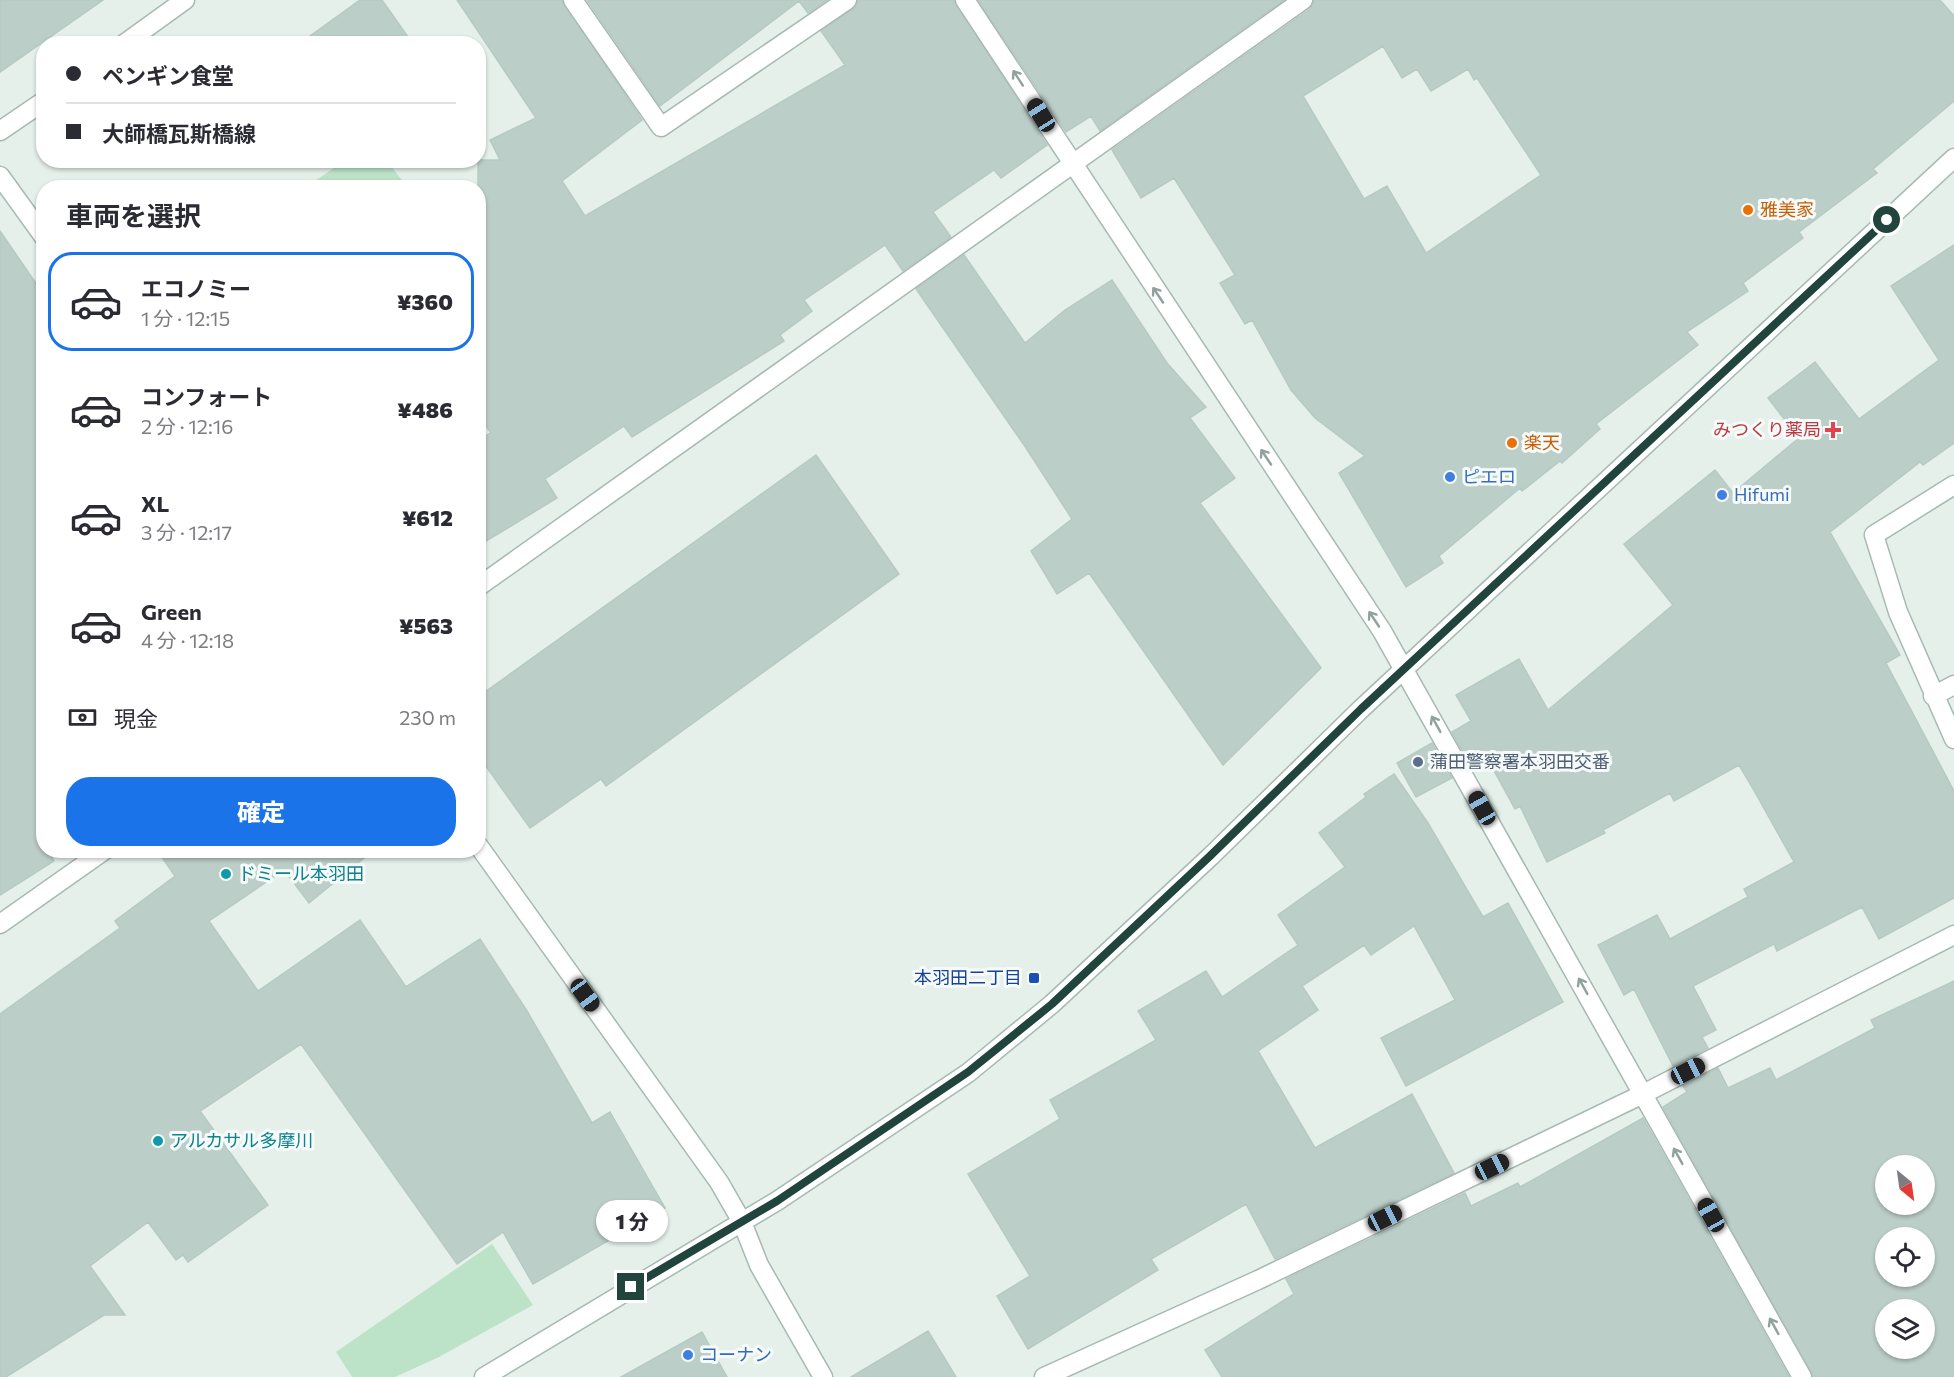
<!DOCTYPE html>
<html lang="ja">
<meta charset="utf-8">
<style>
body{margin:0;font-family:Commissioner,"Noto Sans JP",sans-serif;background:#f2f2f3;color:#2b2b33;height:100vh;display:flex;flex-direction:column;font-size:22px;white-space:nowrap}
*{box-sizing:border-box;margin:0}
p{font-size:20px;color:#7c7c81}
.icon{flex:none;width:33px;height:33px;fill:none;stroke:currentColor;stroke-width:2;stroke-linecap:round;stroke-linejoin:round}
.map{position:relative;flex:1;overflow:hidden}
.details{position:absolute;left:36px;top:180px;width:450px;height:678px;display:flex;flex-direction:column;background:#fff;border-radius:24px;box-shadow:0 2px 4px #0004}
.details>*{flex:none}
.banner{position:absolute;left:36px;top:36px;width:450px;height:132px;border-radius:24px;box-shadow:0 2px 4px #0004;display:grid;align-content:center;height:132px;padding:0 30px;background:#fff}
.needle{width:39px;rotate:151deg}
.tools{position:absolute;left:1875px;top:1155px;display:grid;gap:12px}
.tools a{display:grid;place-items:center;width:60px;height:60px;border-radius:50%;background:#fff;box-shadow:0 2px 4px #0004;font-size:30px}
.end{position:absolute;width:27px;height:27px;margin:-14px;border:8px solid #21443d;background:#fff;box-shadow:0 0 0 3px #fff}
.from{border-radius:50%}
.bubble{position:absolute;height:42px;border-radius:21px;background:#fff;box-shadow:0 2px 4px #0004;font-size:20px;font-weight:800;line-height:42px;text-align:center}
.car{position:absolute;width:18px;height:36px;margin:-18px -9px;border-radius:8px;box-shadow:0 0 4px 2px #0007;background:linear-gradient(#222 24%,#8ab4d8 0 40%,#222 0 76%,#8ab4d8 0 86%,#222 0)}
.banner b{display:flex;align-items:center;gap:21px;height:57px;font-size:22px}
.banner b+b{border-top:2px solid #e1e1e2}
.banner i{width:15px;height:15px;background:#2b2b33}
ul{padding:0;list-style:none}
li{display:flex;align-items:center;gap:18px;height:99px;margin:0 12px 9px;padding:0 18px;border:3px solid transparent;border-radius:24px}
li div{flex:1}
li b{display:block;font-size:22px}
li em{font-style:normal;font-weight:800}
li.selected{border-color:#1a73e8}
li>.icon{width:54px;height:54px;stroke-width:1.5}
h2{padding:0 30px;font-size:27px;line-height:72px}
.pay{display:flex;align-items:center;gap:15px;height:66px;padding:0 30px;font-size:22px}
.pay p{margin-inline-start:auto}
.button{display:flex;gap:12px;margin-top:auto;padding:12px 30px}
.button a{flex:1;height:69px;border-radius:24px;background:#1a73e8;color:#fff;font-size:24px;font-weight:800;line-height:69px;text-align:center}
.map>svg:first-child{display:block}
.green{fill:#bce3c8}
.building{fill:#bccec8;stroke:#b6cac3;stroke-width:1.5;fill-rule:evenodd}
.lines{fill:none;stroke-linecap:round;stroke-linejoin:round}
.minor-casing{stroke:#a6b9b3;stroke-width:21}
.minor{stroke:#fff;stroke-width:18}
.oneway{stroke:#90a29e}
.route{stroke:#21443d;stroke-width:8}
.food-dot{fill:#e8710a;stroke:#f6fbf9;stroke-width:2}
.health-dot{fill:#e0444e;stroke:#f6fbf9;stroke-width:2}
.shop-dot{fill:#3f7fe0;stroke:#f6fbf9;stroke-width:2}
.service-dot{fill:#5c6f8a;stroke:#f6fbf9;stroke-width:2}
.culture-dot{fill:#0f9aa8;stroke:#f6fbf9;stroke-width:2}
.transit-dot{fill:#1a4fb4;stroke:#f6fbf9;stroke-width:2}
.labels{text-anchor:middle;stroke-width:6;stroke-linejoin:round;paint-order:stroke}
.food-label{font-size:18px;fill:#c56008;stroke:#f6fbf9;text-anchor:start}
.health-label{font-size:18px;fill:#be3a42;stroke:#f6fbf9;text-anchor:end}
.shop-label{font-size:18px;fill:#366cbe;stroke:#f6fbf9;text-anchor:start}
.service-label{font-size:18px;fill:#4e5e75;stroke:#f6fbf9;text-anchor:start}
.culture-label{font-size:18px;fill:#0d838f;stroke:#f6fbf9;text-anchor:start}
.transit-label{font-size:18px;fill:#164399;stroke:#f6fbf9;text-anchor:end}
</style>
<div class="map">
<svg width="1954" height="1377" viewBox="0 0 1954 1377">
<rect width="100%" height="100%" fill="#e5f0eb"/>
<!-- green -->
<path class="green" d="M344,161H387L407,187H306Z
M492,1244L533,1305L439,1357L395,1377H352L336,1352Z"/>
<!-- building -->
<path class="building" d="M0,0H103L0,72Z
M360,0H382L413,44H299Z
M457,0H562L642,120L562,181L585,216L845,65L821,31L853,9L858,0H954L1047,145L1001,178L994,170L933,212L951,237L903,271L885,245L804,300L812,311L780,335L784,341L632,437L624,426L545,479L557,498L478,546V440L491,433L478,414V160H500L490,140L536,118Z
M587,0H827L808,13L799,1L660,106Z
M978,0H1284L1100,131L1091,116L1066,132Z
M1314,0H1940L1954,16V101L1873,169L1877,173L1799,232L1803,238L1743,283L1748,291L1687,332L1698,345L1596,424L1600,429L1562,463L1560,461L1522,491L1520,488L1439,556L1443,563L1406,587L1339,473L1365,456L1315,418L1291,390L1252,320L1245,324L1220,283L1235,275L1174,178L1141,198L1112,150L1310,9ZM1383,46L1402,78L1417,69L1431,91L1468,69L1474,80L1477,78L1541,175L1426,253L1387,186L1364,199L1303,96Z
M0,231L44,295V850H48L54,861L0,895Z
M1954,245V443L1923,465L1920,462L1830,532L1900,655L1886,663L1954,791V898L1879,939L1862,907L1777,951L1774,944L1693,986L1716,1030L1702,1037L1708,1048L1673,1066L1634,989L1624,995L1598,945L1657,915L1670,939L1748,897L1744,889L1794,862L1752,787L1739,765L1674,801L1670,793L1603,830L1605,833L1547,862L1520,806L1515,809L1487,758L1471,767L1452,732L1471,721L1456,695L1519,659L1548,710L1673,605L1624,544L1715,470L1733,493L1799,438L1768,398L1815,362L1859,419L1939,360L1891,286Z
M964,255L1025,343L1065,310L1112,280L1167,363L1206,407L1190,418L1235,478L1200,503L1321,668L1223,765L1089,573L1057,594L1031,551L1072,519L1026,448L916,289Z
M816,455L899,574L606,786L601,779L530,828L478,755V697Z
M1432,743L1452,778L1416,797L1397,763Z
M1394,774L1428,823L1483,917L1508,903L1563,1002L1406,1086L1381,1038L1455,1000L1414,926L1371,955L1364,945L1302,986L1318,1010L1258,1051L1315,1148L1412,1094L1454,1173L1275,1259L1246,1204L1151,1259L1158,1270L1028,1349L997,1296L1030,1276L968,1174L1060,1119L1050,1100L1156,1040L1138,1011L1206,971L1222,997L1298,945L1278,915L1345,867L1319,833L1366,797L1364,794Z
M157,850H374L309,903L284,870L209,921L258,991L360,920L406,987L480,939L527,1011L592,1123L610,1112L665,1208L533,1284L503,1232L457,1264L301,1044L200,1111L268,1205L188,1262L183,1255L176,1260L148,1222L90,1266L125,1315H104L6,1377H0V1014L120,928L115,921L175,876Z
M1954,981V1377H1813L1663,1107L1687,1092L1683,1086L1718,1068L1728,1088L1770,1068L1776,1080L1875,1028L1871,1020ZM1886,1166H1924V1204H1886ZM1886,1238H1924V1276H1886ZM1886,1310H1924V1348H1886Z
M1643,1118L1789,1377H1222L1205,1350L1294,1294L1286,1279L1465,1193L1471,1206L1518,1183L1520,1187Z
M928,1331L956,1377H851Z
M702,1332L727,1377H621Z"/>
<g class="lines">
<!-- minor casing -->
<g class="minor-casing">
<path id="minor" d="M573,0L661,127L847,0
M965,0L1382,631L1802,1377
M124,44L185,0
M0,131L44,101
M0,176L44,237
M1954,485L1874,535L1898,612L1954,739
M478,587L1303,0
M1933,696L1954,685
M478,845L719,1182L742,1222L759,1265L823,1377
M0,924L105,850
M484,1377L777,1201L968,1073L1052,1004L1211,856L1361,709L1954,158
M1044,1377L1258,1280L1643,1094L1954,935"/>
</g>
<!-- minor -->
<use href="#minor" class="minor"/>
</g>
<!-- one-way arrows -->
<defs><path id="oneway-shaft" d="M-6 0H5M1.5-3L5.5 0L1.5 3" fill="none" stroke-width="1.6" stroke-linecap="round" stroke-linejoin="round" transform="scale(1.5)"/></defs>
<g class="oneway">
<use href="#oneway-shaft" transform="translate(1018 78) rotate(-123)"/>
<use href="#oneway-shaft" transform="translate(1158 295) rotate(-124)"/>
<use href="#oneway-shaft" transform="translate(1266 457) rotate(-124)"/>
<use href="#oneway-shaft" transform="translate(1374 619) rotate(-124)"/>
<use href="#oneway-shaft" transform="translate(1436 724) rotate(-119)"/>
<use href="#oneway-shaft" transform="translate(1583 986) rotate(-119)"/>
<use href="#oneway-shaft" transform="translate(1678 1156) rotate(-119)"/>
<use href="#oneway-shaft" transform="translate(1774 1326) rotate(-119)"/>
</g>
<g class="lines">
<!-- route -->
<path class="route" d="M631,1287L777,1201L968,1072L1052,1004L1210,856L1361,709L1887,220"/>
</g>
<!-- markers -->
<g class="food-dot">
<circle cx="1748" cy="210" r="6"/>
<circle cx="1512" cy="443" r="6"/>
</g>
<path class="health-dot" d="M1830 421h6v6h6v6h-6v6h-6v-6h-6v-6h6z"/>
<g class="shop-dot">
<circle cx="1450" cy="477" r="6"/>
<circle cx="1722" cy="495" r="6"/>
<circle cx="688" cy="1355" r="6"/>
</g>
<circle class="service-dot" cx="1418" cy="762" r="6"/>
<g class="culture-dot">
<circle cx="226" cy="874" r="6"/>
<circle cx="158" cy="1141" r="6"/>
</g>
<rect class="transit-dot" x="1028" y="972" width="12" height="12" rx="3"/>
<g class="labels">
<!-- food labels -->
<g class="food-label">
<text x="1760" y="216">雅美家</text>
<text x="1524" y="449">楽天</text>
</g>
<!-- health labels -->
<g class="health-label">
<text x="1821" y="436">みつくり薬局</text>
</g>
<!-- shop labels -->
<g class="shop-label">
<text x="1462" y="483">ピエロ</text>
<text x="1734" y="501">Hifumi</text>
<text x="700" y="1361">コーナン</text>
</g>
<!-- service labels -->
<g class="service-label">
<text x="1430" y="768">蒲田警察署本羽田交番</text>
</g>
<!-- culture labels -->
<g class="culture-label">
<text x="238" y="880">ドミール本羽田</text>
<text x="170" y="1147">アルカサル多摩川</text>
</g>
<!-- transit labels -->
<g class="transit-label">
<text x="1022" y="984">本羽田二丁目</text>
</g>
</g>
</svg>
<div class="tools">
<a><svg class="needle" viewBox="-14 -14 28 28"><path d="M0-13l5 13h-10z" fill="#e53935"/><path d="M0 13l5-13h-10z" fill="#7c7c81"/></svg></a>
<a><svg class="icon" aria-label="locate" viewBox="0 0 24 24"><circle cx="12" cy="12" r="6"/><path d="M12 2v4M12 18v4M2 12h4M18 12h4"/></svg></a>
<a><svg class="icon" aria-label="layers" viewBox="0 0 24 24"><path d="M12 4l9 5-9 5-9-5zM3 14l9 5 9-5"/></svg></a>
</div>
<i class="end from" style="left:1887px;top:220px"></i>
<i class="end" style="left:631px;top:1287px"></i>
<div class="bubble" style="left:596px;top:1200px;width:72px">1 分</div>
<i class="car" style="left:1041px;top:115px;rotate:328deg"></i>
<i class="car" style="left:1482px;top:808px;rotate:331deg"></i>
<i class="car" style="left:585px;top:995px;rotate:144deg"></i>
<i class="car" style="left:1688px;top:1071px;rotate:63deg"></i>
<i class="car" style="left:1492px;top:1167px;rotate:64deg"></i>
<i class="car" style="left:1711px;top:1215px;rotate:331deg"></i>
<i class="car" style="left:1385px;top:1218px;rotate:64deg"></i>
<div class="banner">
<b><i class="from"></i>ペンギン食堂</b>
<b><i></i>大師橋瓦斯橋線</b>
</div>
<section class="details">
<h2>車両を選択</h2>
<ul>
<li class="selected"><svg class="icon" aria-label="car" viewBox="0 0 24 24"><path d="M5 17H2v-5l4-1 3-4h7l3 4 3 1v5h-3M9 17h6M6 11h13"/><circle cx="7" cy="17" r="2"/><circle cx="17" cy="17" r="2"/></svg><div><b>エコノミー</b><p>1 分 · 12:15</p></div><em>¥360</em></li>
<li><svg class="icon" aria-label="car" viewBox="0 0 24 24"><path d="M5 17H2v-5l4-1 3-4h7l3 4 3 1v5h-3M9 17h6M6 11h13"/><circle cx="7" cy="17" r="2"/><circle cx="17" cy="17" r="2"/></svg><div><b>コンフォート</b><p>2 分 · 12:16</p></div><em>¥486</em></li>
<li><svg class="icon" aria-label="car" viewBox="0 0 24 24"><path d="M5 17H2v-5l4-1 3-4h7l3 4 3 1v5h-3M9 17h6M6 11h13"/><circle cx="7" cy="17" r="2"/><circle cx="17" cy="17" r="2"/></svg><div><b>XL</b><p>3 分 · 12:17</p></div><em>¥612</em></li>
<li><svg class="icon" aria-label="car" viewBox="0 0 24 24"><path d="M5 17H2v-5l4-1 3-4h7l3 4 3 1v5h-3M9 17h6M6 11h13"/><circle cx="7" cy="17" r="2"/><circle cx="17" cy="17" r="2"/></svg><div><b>Green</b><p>4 分 · 12:18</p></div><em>¥563</em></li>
</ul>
<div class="pay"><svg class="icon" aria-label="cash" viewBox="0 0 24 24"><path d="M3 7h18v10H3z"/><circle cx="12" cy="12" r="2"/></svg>現金<p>230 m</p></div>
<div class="button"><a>確定</a></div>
</section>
</div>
